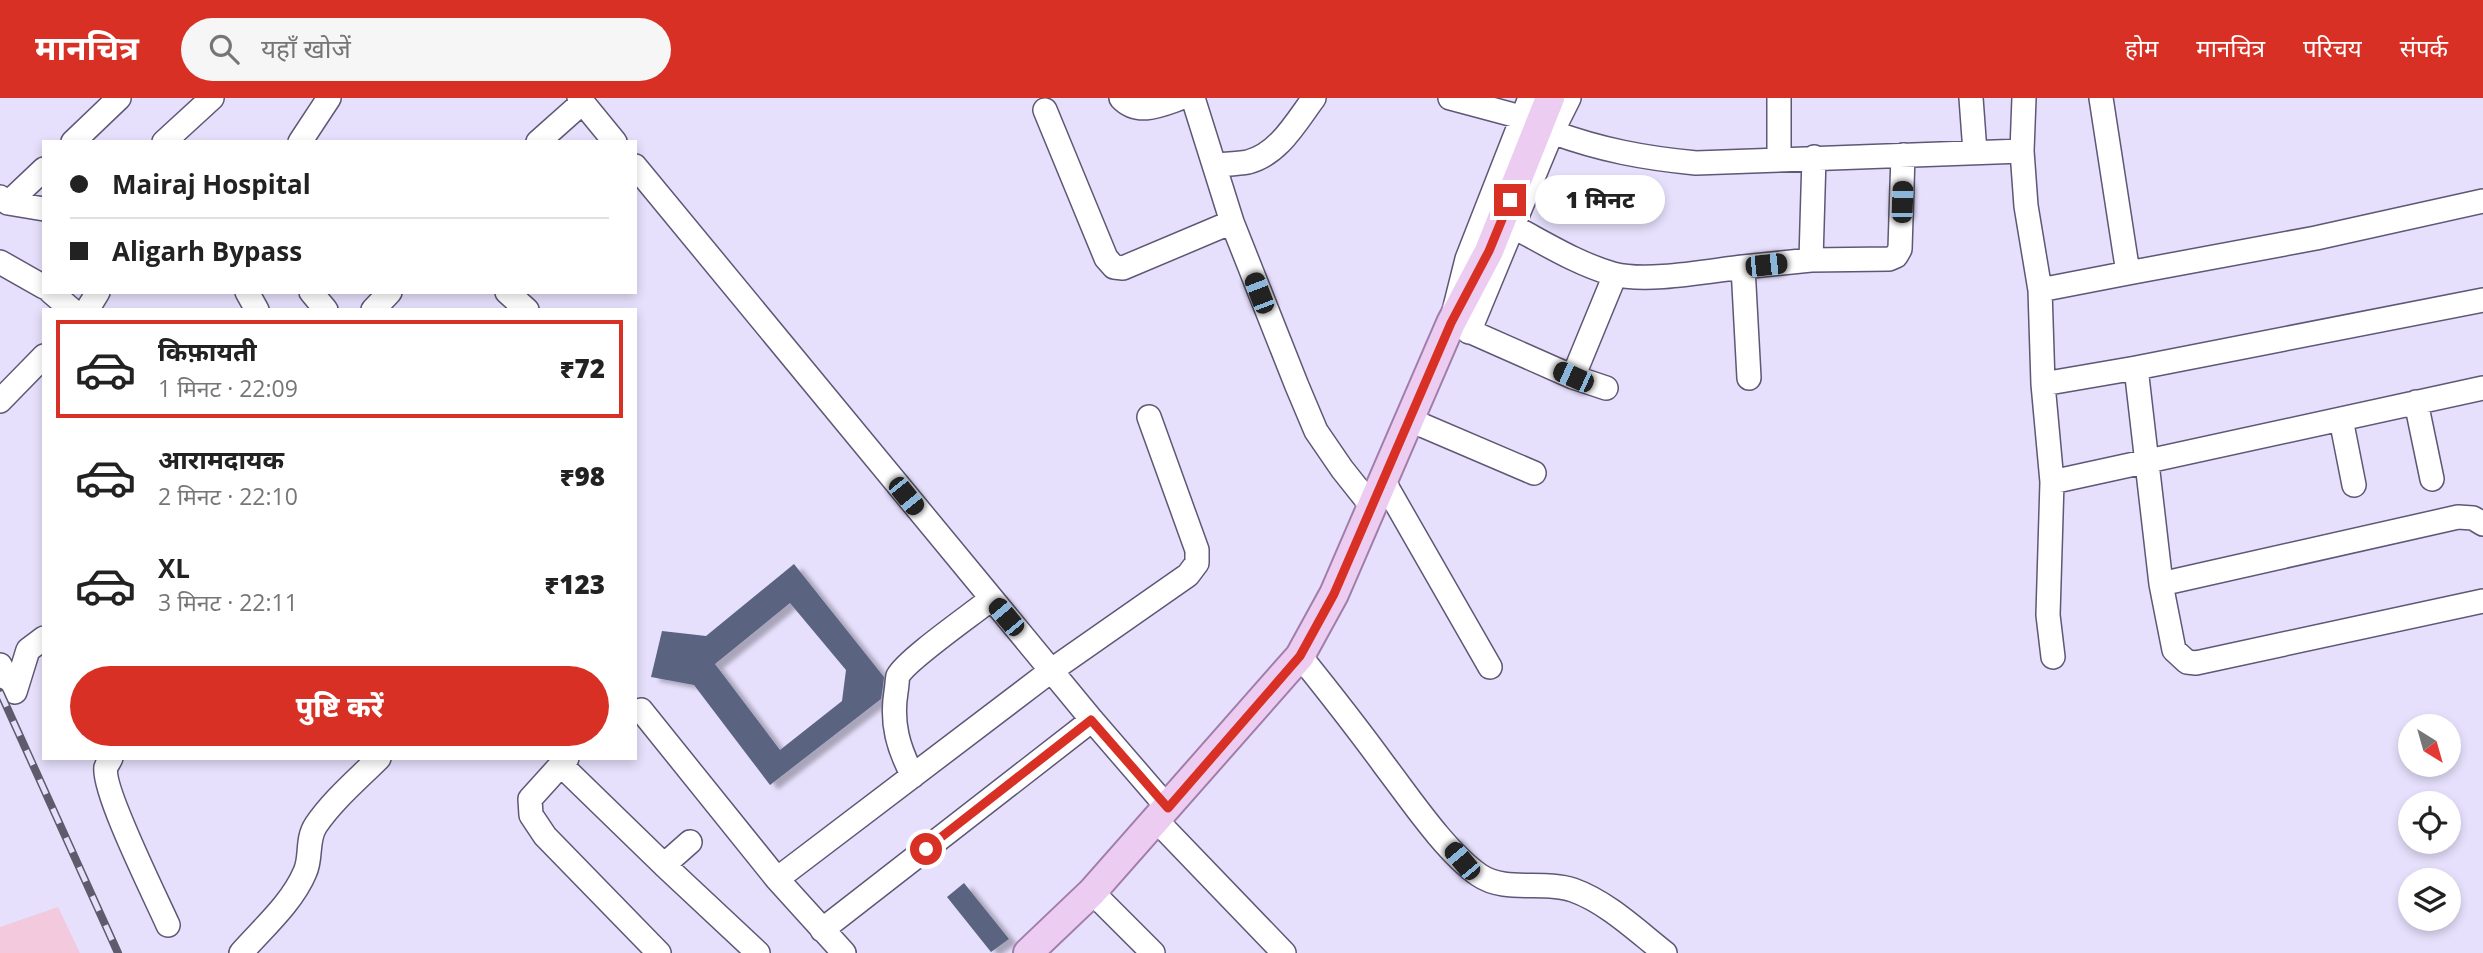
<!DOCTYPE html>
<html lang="hi">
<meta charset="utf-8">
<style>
body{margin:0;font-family:"Open Sans","Noto Sans Devanagari",sans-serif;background:#f6f6f6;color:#222;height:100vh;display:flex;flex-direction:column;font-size:26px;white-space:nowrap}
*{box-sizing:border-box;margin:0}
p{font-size:23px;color:#767676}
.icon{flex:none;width:38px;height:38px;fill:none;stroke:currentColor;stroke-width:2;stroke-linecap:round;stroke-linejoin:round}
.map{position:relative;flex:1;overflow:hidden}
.sheet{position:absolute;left:42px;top:210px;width:595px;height:452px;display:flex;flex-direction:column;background:#fff;border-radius:0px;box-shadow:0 4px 10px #0003}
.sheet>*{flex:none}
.banner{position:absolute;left:42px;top:42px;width:595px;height:154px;border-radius:0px;box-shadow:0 4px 10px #0003;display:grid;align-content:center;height:154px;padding:0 28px;background:#fff}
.needle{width:46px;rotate:143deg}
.controls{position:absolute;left:2398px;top:616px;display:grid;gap:14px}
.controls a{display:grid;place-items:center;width:63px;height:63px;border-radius:50%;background:#fff;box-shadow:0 4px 10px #0003;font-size:35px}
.end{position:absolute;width:32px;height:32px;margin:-16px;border:9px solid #d93025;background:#fff;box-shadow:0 0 0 4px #fff}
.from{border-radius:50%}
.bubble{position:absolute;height:49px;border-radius:24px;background:#fff;box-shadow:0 4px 10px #0003;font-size:23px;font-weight:800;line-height:49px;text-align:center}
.car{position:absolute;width:21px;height:42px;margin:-21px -10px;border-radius:9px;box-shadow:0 0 5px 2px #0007;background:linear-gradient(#222 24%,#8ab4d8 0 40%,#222 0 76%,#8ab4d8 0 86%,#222 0)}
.banner b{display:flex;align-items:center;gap:24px;height:66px;font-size:26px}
.banner b+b{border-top:2px solid #e0e0e0}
.banner i{width:18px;height:18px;background:#222}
ul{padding:12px 0 0;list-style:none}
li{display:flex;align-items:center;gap:21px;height:98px;margin:0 14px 10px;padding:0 14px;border:4px solid transparent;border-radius:0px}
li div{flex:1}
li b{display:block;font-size:26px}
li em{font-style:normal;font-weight:800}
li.on{border-color:#d93025}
li>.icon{width:63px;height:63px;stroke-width:1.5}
.button{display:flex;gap:14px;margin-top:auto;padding:14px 28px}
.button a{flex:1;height:80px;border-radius:42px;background:#d93025;color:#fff;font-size:28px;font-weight:800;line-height:80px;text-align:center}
header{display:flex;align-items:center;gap:42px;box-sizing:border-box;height:98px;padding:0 35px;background:#d93025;color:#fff}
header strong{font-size:33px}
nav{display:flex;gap:38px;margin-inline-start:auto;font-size:24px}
.search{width:490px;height:63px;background:#f6f6f6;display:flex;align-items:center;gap:18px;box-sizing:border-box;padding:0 24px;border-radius:38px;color:#767676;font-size:26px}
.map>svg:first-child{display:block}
.green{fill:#f3c9de}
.building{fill:#5a6480;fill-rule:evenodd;filter:url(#shadow)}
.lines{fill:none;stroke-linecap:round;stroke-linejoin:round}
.minor-casing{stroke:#5e5775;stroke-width:26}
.major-casing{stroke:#a07ea9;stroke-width:32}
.minor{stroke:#fff;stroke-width:23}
.major{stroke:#eccdf1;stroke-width:28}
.rail-casing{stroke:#5f5b6c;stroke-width:8}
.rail{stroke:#e6e0fc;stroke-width:5;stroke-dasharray:16;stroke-linecap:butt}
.route{stroke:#d93025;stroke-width:9}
</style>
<header>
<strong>मानचित्र</strong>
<div class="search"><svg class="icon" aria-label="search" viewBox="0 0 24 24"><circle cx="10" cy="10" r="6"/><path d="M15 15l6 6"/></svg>यहाँ खोजें</div>
<nav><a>होम</a><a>मानचित्र</a><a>परिचय</a><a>संपर्क</a></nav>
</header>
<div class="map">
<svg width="2483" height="855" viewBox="0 0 2483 855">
<defs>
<filter id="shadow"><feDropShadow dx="8" dy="4.5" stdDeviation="2" flood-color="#0004"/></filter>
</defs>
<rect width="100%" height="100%" fill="#e6e0fc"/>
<!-- green -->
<path class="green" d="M58,809L80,855H0V829Z"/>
<!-- building -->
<path class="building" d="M794,466L884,579L883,588L881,601L770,687L694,587L651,579L662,533L706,538ZM790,505L846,572L842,603L780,652L715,566Z
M964,785L1009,841L991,854L947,799Z"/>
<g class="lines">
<!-- minor casing -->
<g class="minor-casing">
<path id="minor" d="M579,0L615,44
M1121,0C1138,18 1161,7 1181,0
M1193,0L1232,124L1297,288L1316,333L1342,371L1373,410
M1450,0L1521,19
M1530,0L1467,161L1451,225L1573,279L1606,290
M1779,0V61
M1971,0L1975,54
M2101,0L2128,175L2040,192L2043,286L2136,270
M1045,12L1106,160L1114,169L1123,170L1232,124
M1552,34C1601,52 1644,60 1696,65L2022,53L2026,108L2040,192
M73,44L119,0
M164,44L212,0
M300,44L329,0
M538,44L583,4
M2022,53L2024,0
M1215,67C1226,66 1238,66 1248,64C1279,56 1296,24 1314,0
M635,68L1092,622L1168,710
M0,99L8,105L44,111
M8,105L44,71
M1514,129C1546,146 1578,166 1613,176C1647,185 1708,173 1743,169L1749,280
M1811,162L1814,59
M0,164L44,189
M1743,169L1811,162L1889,161L1896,158L1900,151L1903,57
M2128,175L2316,140L2483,103
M51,194L72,212
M247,194L257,212
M311,194L326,212
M507,194L527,212
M2483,202L2136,270L2161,486L2174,552L2187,564L2196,565L2483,503
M87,212L98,194
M373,212L390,194
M1469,234L1552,34L1569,0
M1573,279L1615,177
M2043,286L2052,384
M0,303L44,258
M2416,304L2432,381
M2341,321L2354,387
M1410,322L1534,375
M1384,384L1490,569
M2161,486L2458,419L2473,420L2483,426
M1300,558C1329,594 1358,631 1385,668C1411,702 1445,753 1479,777C1505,795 1543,782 1573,792C1607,804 1637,833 1665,855
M2053,559L2048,517L2052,384L2483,290
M0,567L15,594L28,552L44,540
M641,612L777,781L1052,572L1188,477L1197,465V452L1149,319
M111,660C111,661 106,668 106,669C101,690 157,802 168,827
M567,660L530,701L531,717L545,738L659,855
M561,667L664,767
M913,678C898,650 891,625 896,594C897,589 897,582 898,578C906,562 974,515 991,501
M1157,723L1284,855
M690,744L664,767L758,855
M777,781L844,855
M1092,794L1153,855
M822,832L1092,622
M241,855C263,830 292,805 305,774C312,759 306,742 316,727C333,702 358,681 379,660"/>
</g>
<!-- major casing -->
<g class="major-casing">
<path id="major" d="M1028,855L1092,794L1300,558L1334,496L1451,225L1489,153L1550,0"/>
</g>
<!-- minor -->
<use href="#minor" class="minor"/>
<!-- major -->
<use href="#major" class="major"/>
<!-- rail casing -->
<g class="rail-casing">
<path id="rail" d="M0,594L118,855"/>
</g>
<!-- rail -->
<use href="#rail" class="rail"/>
</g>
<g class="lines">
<!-- route -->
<path class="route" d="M926,751L1091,622L1168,710L1300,558L1334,496L1451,225L1489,153L1510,102"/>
</g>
</svg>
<div class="controls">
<a><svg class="needle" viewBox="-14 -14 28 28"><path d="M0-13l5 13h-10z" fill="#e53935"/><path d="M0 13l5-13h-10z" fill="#767676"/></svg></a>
<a><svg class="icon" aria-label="locate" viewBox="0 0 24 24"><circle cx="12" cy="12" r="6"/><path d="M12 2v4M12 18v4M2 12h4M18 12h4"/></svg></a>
<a><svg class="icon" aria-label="layers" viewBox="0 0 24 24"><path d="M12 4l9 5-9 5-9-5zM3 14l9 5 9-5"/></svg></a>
</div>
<i class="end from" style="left:926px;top:751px"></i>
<i class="end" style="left:1510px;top:102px"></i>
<div class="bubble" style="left:1535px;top:77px;width:130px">1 मिनट</div>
<i class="car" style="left:1902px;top:104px;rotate:2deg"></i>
<i class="car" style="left:1766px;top:167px;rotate:84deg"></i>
<i class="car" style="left:1259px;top:195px;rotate:339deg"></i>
<i class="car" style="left:1573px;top:279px;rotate:294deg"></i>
<i class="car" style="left:906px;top:398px;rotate:141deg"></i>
<i class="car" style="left:1006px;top:519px;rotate:320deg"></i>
<i class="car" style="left:1462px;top:763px;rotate:320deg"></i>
<div class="banner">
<b><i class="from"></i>Mairaj Hospital</b>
<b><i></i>Aligarh Bypass</b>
</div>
<section class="sheet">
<ul>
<li class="on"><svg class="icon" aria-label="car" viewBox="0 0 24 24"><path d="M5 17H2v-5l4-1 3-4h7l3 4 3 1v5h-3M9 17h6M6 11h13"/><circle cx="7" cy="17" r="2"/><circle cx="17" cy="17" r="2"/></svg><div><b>किफ़ायती</b><p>1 मिनट · 22:09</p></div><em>₹72</em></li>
<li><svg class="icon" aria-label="car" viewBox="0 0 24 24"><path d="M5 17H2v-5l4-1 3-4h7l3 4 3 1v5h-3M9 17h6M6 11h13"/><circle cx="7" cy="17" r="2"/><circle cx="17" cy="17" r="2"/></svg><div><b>आरामदायक</b><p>2 मिनट · 22:10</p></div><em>₹98</em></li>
<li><svg class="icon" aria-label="car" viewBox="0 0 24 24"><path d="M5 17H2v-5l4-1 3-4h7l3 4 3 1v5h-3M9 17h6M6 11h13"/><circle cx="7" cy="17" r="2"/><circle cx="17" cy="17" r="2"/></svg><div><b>XL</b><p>3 मिनट · 22:11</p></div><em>₹123</em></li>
</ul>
<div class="button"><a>पुष्टि करें</a></div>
</section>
</div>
